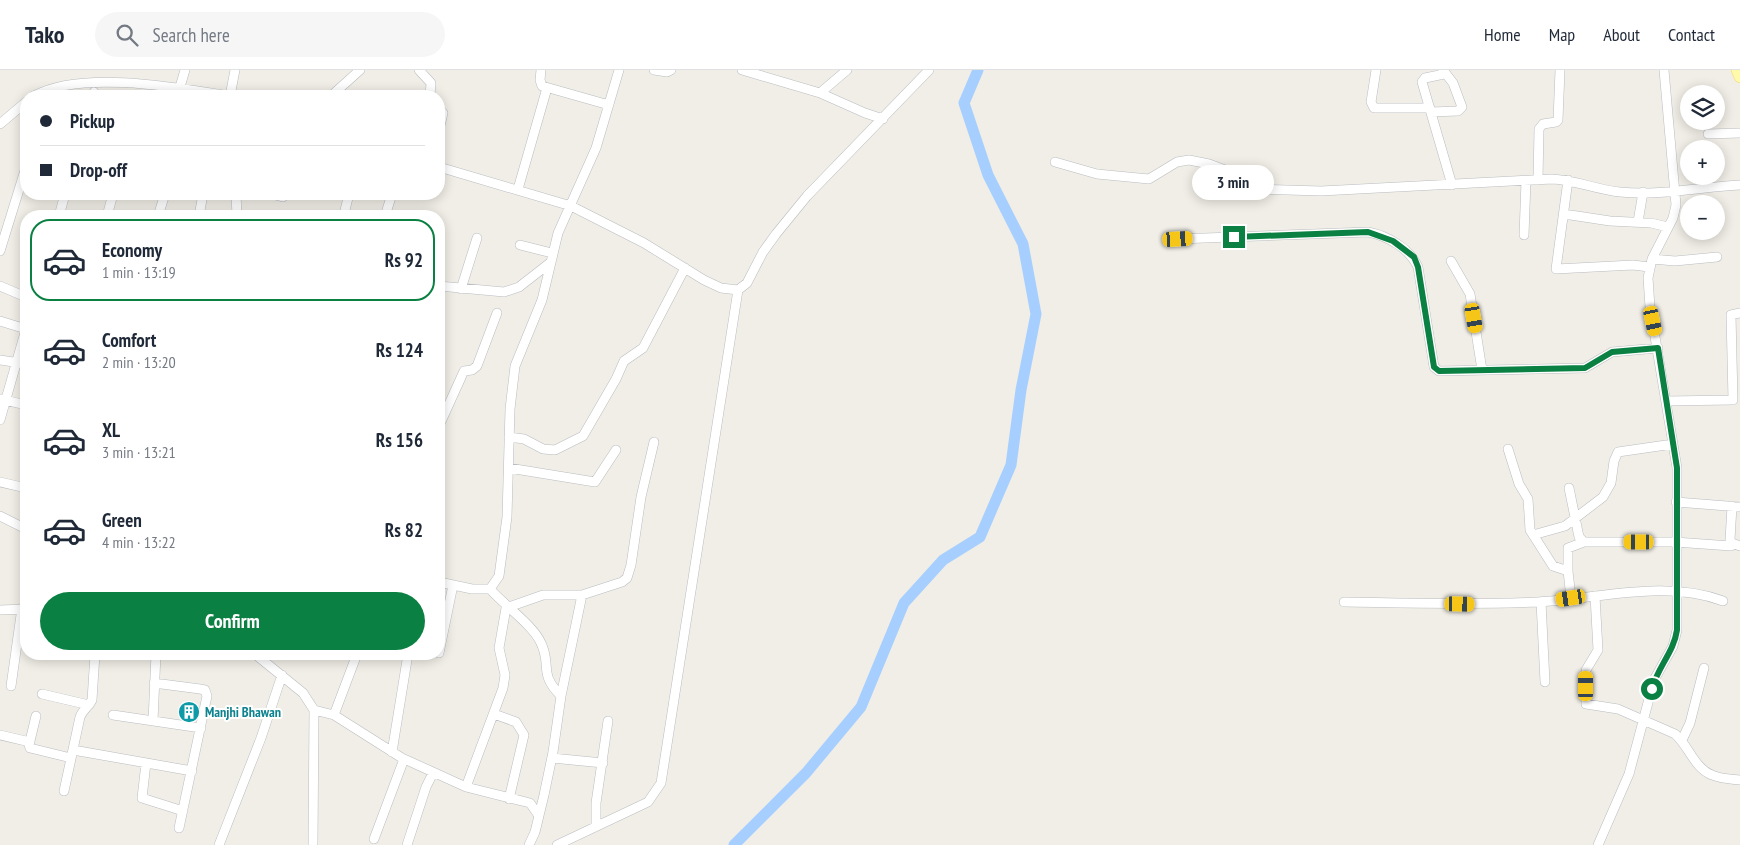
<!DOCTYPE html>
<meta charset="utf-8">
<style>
body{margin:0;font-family:"PT Sans Narrow",sans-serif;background:#f6f6f7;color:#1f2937;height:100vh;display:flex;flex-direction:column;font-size:19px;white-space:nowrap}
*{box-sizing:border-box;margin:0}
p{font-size:16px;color:#747a83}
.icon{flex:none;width:28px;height:28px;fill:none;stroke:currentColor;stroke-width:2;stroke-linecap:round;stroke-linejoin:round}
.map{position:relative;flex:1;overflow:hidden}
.side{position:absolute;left:20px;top:140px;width:425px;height:450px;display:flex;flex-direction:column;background:#fff;border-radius:20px;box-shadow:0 2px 12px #0003}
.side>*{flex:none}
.top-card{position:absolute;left:20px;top:20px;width:425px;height:110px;border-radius:20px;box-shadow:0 2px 12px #0003;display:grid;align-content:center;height:110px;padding:0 20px;background:#fff}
.controls{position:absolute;left:1680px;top:15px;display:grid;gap:10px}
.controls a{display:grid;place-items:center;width:45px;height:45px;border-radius:50%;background:#fff;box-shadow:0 2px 12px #0003;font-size:25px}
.end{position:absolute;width:22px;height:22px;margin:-11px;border:6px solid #0b8043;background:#fff;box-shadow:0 0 0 2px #fff}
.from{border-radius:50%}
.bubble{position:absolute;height:35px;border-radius:18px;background:#fff;box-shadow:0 2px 12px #0003;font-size:16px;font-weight:600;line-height:35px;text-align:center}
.car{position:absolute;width:15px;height:30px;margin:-15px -8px;border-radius:6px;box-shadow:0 0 4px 1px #0007;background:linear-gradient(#f5c518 24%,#345 0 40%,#f5c518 0 76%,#345 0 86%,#f5c518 0)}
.top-card b{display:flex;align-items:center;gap:18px;height:48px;font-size:19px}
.top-card b+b{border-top:1px solid #e0e1e3}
.top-card i{width:12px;height:12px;background:#1f2937}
ul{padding:9px 0 0;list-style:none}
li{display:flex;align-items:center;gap:15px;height:82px;margin:0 10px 8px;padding:0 10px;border:2px solid transparent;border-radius:20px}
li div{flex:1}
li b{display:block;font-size:19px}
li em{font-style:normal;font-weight:600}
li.selected{border-color:#0b8043}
li>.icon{width:45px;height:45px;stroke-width:1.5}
.primary-button{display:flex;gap:10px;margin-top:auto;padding:10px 20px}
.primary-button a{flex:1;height:58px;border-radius:30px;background:#0b8043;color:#fff;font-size:20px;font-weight:600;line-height:58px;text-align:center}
header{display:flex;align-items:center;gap:30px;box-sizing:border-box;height:70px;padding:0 25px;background:#fff;border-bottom:1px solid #e0e1e3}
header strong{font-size:24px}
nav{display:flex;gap:28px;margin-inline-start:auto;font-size:18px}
.search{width:350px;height:45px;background:#f6f6f7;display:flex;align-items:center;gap:12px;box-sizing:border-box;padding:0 18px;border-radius:28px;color:#747a83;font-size:19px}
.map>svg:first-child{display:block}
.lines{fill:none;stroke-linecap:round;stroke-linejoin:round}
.river{stroke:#a6cfff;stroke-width:11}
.minor-casing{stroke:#babcc1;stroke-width:10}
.major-casing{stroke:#f2d85c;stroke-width:12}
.minor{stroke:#fff;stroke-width:9}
.major{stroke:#fffaab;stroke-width:11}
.route{stroke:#0b8043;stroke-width:6}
.labels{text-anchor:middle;stroke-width:4;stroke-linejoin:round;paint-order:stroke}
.culture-label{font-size:14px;font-weight:bold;fill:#0d838f;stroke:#fff;text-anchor:start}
</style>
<header>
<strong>Tako</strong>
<div class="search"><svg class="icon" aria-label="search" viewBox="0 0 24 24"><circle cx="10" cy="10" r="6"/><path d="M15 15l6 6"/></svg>Search here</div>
<nav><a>Home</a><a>Map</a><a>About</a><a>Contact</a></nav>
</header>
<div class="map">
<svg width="1740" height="775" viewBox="0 0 1740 775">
<rect width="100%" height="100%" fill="#f0eee6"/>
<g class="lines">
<!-- river -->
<path class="river" d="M734,775L806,703L861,637L904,533L943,490L980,467L1011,395L1021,320L1036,244L1023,174L988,105L964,33L978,0"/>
<!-- minor casing -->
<g class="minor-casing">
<path id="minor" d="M419,0L431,13L430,26
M541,0L540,10L542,16L609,35
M654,0L667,2L671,0
M742,0L820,23L865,43L883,49
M1376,0L1371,32L1374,38H1430
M1444,4L1425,8L1422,12L1452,115
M180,17L185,0
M820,23L847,0
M34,26C81,0 175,17 230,26
M93,26L94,22
M230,26L235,0
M331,26L360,0
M1431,42L1458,41L1462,37L1453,13L1443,0
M0,54L26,32
M439,60L443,43
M1708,64L1740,63
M1055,92L1097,104L1149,109L1177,92L1189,90L1209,94L1233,103L1252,119L1321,121L1552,109C1576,110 1597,120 1620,122C1659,126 1701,117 1740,115
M439,97L571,136L644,173L704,210L721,218L738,220L747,213L763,182L776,164L807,126L929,0
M1538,110L1539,59L1543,54L1556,52L1558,50L1560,0
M1568,110L1556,199L1633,195L1649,197
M518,119L547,18
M236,124L237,146
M271,124L283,127
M344,144L349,124
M1564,144L1610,151L1651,153L1668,157
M59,146L65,124
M107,146L113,124
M158,146L165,124
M199,146L203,124
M385,146L392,124
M1638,152L1643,122
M1524,165L1526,111
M1178,169L1368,162C1388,166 1409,178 1418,197L1434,297L1439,301L1585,298L1612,282L1658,278
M520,175L552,183
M0,181L26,97
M1652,189L1675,191L1717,187
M1451,191L1470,224L1482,300
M0,216L26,227
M439,216L504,222L519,217L551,192
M461,219L477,168
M0,251L26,259L0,350
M0,290L26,294
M0,329L26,335
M1666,331L1733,330L1731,245L1740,243
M439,356L464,301L472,300L477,296L497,243
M509,367L524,369L543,379L555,380L583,366L616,309L624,291L643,278L685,198
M1508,379L1519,414L1528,429L1530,460L1553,496L1568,501L1571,528
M509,398L595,412L616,380
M0,412L26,418
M1569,418L1579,467L1584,472H1675L1731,476
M1676,432L1740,437
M1732,436L1730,470L1732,473L1740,476
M0,446L26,459
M1533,465L1565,456L1603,427L1611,413L1614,391L1618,382L1673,374
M1568,501V478L1584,472
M439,512L472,519H490L499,506L507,447L510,339L515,296L542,230L558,163L596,78L619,0
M490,519C504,535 533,555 541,573C552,596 538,603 561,626
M1595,526L1598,580L1586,600V634L1618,639L1675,664C1689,676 1694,698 1712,705C1721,709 1731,709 1740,710
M1344,532C1408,533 1473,535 1538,532C1600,529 1664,509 1723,531
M1541,532L1545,612
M0,540L26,539
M439,583L453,515
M255,584L303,623L314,640L313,775
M154,613L200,619L205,620L207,626L179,758
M11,616L22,538
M42,624L89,635
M314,640L334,645L402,688L466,717L530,733L539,746
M494,644L516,652L524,665L509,729
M113,645L201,658
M334,645L357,584
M36,646L29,675L30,678L71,688
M153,651L156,584
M0,665L30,672
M1682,670L1690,653L1704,598
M73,680L192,701
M392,682L408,584
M552,688L603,693
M146,693L142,728L183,741
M466,717L503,618L505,605L499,578L506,538L543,525H582L622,512L627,508L631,495L641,427L654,372
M64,721L80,647C83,639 89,637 92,630L95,584
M596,756V733L608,651
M374,769L404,689
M219,775L261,668L282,605
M407,775L426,717L433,703
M529,775L535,762L544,725L553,682L561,626L582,525
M557,775L648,732L661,713L738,220
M1598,775L1629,704L1654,610L1673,576L1677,560V398L1650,237L1648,208L1652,189L1673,148L1676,135L1664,0"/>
</g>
<!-- major casing -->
<g class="major-casing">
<path id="major" d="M1737,0L1740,7"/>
</g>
<!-- minor -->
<use href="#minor" class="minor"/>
<!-- major -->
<use href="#major" class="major"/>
</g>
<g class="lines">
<!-- route -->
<path class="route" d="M1234,167L1368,162L1393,171L1414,187L1418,197L1434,297L1439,301L1585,298L1612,282L1658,278L1677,398V560C1674,582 1657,598 1652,619"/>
</g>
<!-- icons -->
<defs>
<g id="building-disc" transform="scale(1.125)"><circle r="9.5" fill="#0f9aa8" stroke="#fff"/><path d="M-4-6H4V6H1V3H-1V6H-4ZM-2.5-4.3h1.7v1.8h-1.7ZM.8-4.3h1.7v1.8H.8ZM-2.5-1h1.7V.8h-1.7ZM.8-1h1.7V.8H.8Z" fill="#fff"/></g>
</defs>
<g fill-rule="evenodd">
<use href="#building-disc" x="189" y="642"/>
</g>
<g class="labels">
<!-- culture labels -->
<g class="culture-label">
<text x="205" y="647">Manjhi Bhawan</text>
</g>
</g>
</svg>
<div class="controls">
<a><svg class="icon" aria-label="layers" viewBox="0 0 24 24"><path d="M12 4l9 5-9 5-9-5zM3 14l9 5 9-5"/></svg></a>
<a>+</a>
<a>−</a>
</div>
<i class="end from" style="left:1652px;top:619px"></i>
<i class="end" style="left:1234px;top:167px"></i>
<div class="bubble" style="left:1192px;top:95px;width:82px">3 min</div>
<i class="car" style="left:1178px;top:169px;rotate:87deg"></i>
<i class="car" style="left:1474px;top:248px;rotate:170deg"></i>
<i class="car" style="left:1653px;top:251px;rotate:168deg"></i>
<i class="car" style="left:1639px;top:472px;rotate:270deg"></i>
<i class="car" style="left:1571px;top:528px;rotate:261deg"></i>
<i class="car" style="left:1460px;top:534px;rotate:91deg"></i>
<i class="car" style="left:1586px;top:616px;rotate:0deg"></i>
<div class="top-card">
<b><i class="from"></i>Pickup</b>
<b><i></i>Drop-off</b>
</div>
<section class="side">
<ul>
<li class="selected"><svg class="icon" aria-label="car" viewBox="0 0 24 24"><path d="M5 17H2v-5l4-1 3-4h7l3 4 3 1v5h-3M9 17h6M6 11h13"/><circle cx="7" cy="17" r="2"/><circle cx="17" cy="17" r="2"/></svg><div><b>Economy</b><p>1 min · 13:19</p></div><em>Rs 92</em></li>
<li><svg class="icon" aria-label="car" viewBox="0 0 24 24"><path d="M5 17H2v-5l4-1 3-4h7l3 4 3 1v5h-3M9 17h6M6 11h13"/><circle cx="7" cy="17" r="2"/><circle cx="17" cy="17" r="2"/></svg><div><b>Comfort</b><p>2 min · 13:20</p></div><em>Rs 124</em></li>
<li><svg class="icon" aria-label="car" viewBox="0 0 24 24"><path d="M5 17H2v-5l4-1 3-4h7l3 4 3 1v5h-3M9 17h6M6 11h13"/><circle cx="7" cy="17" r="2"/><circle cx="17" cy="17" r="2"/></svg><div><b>XL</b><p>3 min · 13:21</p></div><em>Rs 156</em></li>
<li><svg class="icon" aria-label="car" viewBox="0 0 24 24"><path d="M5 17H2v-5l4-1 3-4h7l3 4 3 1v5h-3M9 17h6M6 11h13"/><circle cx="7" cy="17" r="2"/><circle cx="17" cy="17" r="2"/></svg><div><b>Green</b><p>4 min · 13:22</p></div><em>Rs 82</em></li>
</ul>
<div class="primary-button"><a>Confirm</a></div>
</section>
</div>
